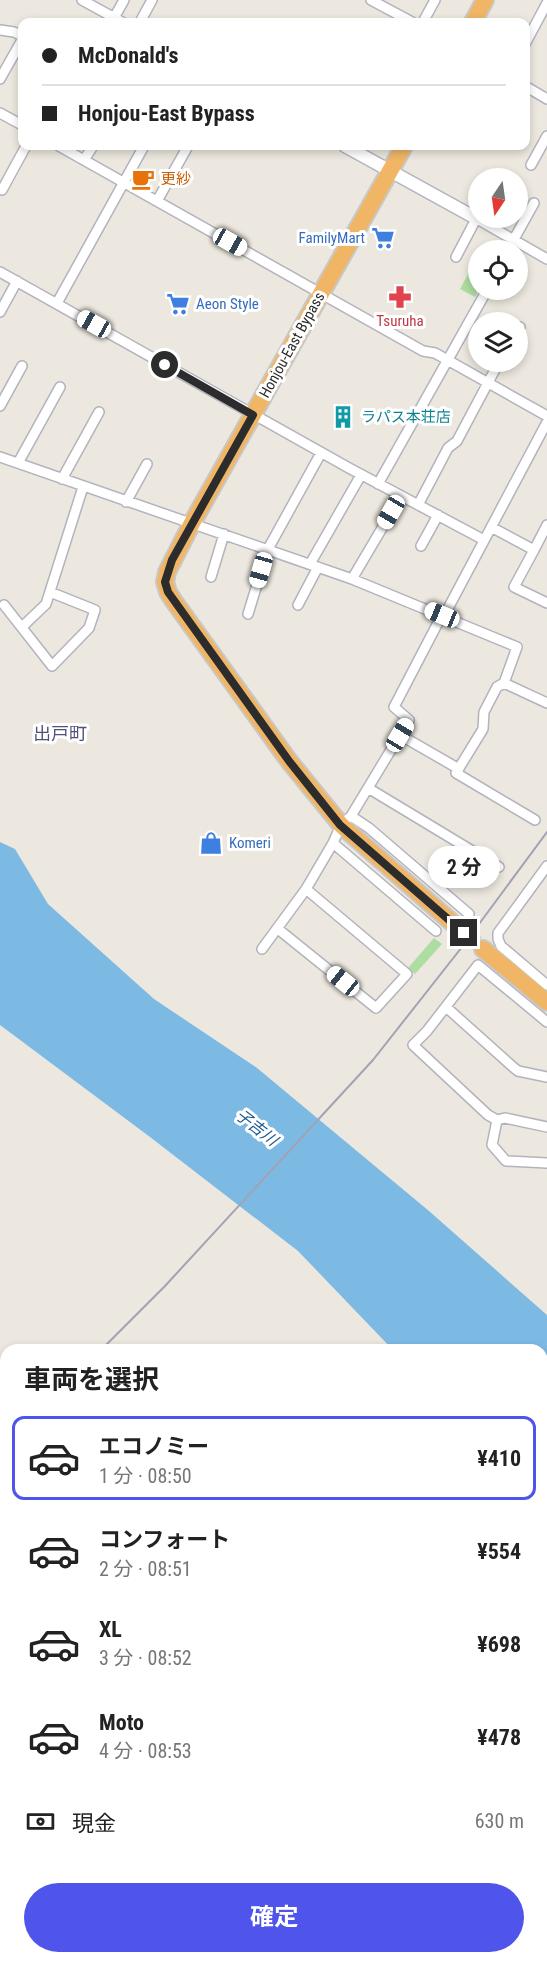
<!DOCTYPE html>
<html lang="ja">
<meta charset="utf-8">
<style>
body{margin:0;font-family:"Roboto Condensed","Noto Sans JP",sans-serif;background:#f6f6f6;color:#222;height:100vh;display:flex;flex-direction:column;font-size:22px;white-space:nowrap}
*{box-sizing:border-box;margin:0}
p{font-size:20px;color:#767676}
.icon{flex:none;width:33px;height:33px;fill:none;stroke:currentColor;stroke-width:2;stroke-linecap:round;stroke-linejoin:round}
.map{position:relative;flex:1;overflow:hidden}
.drawer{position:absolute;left:0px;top:1344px;width:548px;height:620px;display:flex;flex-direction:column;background:#fff;border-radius:18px 18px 0 0;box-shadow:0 3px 9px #0003}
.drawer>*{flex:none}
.guide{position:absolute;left:18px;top:18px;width:512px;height:132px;border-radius:12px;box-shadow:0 3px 9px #0003;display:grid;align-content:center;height:132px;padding:0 24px;background:#fff}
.needle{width:39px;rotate:193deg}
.tools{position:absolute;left:468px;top:168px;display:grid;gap:12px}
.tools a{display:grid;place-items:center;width:60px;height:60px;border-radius:50%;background:#fff;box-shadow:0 3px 9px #0003;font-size:30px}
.end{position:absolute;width:27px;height:27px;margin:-14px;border:8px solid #2c2c2c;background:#fff;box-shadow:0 0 0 3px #fff}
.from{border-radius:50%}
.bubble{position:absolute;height:42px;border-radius:21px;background:#fff;box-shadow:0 3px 9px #0003;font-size:20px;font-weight:700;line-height:42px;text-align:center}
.car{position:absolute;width:18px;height:36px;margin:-18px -9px;border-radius:8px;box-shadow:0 0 4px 2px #0007;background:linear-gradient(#fff 24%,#345 0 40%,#fff 0 76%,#345 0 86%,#fff 0)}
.guide b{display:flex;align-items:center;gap:21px;height:57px;font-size:22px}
.guide b+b{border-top:2px solid #e0e0e0}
.guide i{width:15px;height:15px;background:#222}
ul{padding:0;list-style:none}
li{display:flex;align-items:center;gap:18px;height:84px;margin:0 12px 9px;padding:0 12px;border:3px solid transparent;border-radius:12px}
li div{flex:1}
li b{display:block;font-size:22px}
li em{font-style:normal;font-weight:700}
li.on{border-color:#4f55ea}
li>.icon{width:54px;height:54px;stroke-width:1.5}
h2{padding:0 24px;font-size:27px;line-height:72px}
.pay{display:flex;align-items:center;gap:15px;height:66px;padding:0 24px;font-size:22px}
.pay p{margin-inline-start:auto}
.cta{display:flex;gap:12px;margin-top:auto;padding:12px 24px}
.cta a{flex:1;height:69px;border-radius:36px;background:#4f55ea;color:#fff;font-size:24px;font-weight:700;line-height:69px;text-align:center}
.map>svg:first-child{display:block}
.green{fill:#addda1}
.water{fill:#7cbae4}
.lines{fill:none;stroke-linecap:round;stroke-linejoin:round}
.highway-tunnel{stroke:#c6c2bb;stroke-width:16;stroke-dasharray:16 8;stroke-linecap:butt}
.street-casing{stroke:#b3b3be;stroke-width:12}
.secondary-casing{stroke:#b3b3be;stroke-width:15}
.highway-casing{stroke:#c8c8c8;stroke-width:20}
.street{stroke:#fff;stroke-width:9}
.secondary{stroke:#fff;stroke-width:12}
.highway{stroke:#f0b666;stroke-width:16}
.rail{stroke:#a2a2b4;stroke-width:2}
.route{stroke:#2c2c2c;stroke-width:8}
.labels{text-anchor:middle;stroke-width:6;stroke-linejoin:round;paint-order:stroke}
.food-label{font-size:15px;fill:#c56008;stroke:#fff;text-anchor:start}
.shop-label{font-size:15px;fill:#366cbe;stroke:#fff;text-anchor:start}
.health-label{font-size:15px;fill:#be3a42;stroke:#fff}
.street-label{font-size:15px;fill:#2c2c2c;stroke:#fff}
.culture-label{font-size:15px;fill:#0d838f;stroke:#fff;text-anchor:start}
.water-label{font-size:16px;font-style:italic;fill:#1a5792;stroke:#fff}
.quarter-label{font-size:18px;fill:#505179;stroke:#fff}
</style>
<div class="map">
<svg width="547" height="1963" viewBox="0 0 547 1963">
<rect width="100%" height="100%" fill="#ece8df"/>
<!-- green -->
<path class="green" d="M478,256L479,290L475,297L460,289Z
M434,938L442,944L415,974L408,968Z"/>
<!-- water -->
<path class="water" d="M0,842L15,849L48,904L154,999L257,1068L429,1211L547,1315V1497L542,1492V1350H393L298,1251L150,1137L0,1025Z"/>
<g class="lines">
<!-- highway-tunnel -->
<path class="highway-tunnel" d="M464,933L483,949"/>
<!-- street casing -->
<g class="street-casing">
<path id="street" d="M82,0L122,22
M371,0L412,22
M114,18L124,0
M140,22L152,0
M423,22L435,0
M0,30L14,32L22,36
M525,44L547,3
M0,79L22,40
M525,86L547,99
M0,113L22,125
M59,146L423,351L435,353L547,416
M84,160L93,146
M531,165L547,136
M2,190L26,146
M157,201L188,146
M472,216L547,259
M508,250L534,203
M456,257L476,219
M0,272L349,468L484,540
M57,303L144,146
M0,312L17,281
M518,331L520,327
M0,406L22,366
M0,457L352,579L517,647L504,683L497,687L484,712L483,729L456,773L535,820
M18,463L60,387
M62,479L99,412
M378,484L487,290
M126,502L147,464
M418,505L448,448L457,441L499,362
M491,527L534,550L547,525
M421,546L438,515
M534,550L514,587L547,603
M310,564L361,475
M211,577L224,534
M352,579L401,496
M4,605L52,666L89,628L95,610L50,592
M298,605L318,567
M248,614L268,549L321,453
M444,616L547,422
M22,627L46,604L83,487
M504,683L547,703
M400,735L459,769
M368,788L499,867
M351,816L369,828L469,914
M333,843L436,931
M547,866L498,933V939L501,946L547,985
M278,929L376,1008L407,974L306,889
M262,949L306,889L333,843L341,825L351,816L409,720L394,707L442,615
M446,1007L513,1067L518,1071L547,1077
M547,1022L478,965L427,1031L413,1045L488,1115L497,1120L505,1118L547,1127
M497,1120L492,1145L506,1161L547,1163
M0,1627L6,1621
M0,1704L6,1705
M0,1776L6,1777
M542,1833L547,1834
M542,1859L547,1860
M0,1917L6,1919
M177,1958L198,1963
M235,1963L238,1958
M476,1963L478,1958"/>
</g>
<!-- secondary casing -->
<g class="secondary-casing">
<path id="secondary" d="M345,146L472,216
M0,1575L6,1581
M542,1844L547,1845"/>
</g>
<!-- highway casing -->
<g class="highway-casing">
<path id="highway" d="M473,22L485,0
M404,146L192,523L167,572L165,582L168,592L173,600L289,761L341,825L464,933
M483,949L547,1002
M542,1500L547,1495
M147,1963L150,1958"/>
</g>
<!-- street -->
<use href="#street" class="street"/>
<!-- secondary -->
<use href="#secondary" class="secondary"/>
<!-- highway -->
<use href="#highway" class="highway"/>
<!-- rail -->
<path class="rail" d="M101,1350L165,1286L373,1060L462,947L547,832
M0,1453L6,1447"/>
</g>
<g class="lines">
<!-- route -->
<path class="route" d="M165,365L253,415L172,560L165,582L168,592L289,761L340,825L464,933"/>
</g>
<!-- icons -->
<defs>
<g id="cafe-bare" transform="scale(1.8)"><path d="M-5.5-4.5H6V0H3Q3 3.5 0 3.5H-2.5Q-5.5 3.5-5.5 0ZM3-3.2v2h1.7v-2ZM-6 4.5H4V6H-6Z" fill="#e8710a" stroke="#fff" stroke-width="2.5" paint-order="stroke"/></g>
<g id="supermarket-bare" transform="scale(1.8)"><path d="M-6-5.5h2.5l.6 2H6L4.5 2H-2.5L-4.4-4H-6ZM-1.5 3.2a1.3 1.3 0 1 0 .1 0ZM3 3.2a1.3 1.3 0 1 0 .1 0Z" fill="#3f7fe0" stroke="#fff" stroke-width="2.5" paint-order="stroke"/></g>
<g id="pharmacy-bare" transform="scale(1.8)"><path d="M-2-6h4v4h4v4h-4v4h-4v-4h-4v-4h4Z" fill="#e0444e" stroke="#fff" stroke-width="2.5" paint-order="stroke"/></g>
<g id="building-bare" transform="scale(1.8)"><path d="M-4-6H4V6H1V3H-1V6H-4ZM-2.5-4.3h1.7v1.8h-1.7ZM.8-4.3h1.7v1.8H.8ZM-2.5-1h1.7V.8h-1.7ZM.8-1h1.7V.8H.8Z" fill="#0f9aa8" stroke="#fff" stroke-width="2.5" paint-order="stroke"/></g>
<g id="shop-bare" transform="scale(1.8)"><path d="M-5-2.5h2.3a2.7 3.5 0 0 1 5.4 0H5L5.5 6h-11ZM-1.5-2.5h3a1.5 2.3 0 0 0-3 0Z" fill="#3f7fe0" stroke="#fff" stroke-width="2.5" paint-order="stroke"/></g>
</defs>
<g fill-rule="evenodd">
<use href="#cafe-bare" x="143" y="179"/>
<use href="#supermarket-bare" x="383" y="238"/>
<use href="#pharmacy-bare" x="400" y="297"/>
<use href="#supermarket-bare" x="178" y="304"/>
<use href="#building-bare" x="343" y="417"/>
<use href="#shop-bare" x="211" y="843"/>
</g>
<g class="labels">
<!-- food labels -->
<g class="food-label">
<text x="161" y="184">更紗</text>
</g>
<!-- shop labels -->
<g class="shop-label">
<text x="365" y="243" text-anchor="end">FamilyMart</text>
<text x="196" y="309">Aeon Style</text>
<text x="229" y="848">Komeri</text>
</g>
<!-- health labels -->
<g class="health-label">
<text x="400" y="326">Tsuruha</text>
</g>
<!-- street labels -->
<g class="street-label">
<text transform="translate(292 345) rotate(-61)" y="5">Honjou-East Bypass</text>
</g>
<!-- culture labels -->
<g class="culture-label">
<text x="361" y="422">ラパス本荘店</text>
</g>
<!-- water labels -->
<g class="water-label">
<text transform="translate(257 1127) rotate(38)" y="6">子吉川</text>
</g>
<!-- quarter labels -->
<g class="quarter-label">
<text x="60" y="740">出戸町</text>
</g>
</g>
</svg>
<div class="tools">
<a><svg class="needle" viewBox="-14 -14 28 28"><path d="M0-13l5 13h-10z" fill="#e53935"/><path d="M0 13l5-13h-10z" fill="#767676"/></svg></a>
<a><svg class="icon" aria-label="locate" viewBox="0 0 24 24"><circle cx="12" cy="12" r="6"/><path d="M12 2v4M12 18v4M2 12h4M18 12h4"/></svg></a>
<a><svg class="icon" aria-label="layers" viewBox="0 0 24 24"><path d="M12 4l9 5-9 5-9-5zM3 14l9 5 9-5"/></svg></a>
</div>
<i class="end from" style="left:165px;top:365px"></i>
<i class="end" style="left:464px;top:933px"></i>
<div class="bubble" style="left:428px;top:846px;width:72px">2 分</div>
<i class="car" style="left:230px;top:242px;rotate:119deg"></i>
<i class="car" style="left:94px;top:324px;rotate:299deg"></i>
<i class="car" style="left:391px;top:512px;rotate:210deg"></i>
<i class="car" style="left:261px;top:570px;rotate:196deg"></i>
<i class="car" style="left:442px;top:615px;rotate:292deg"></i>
<i class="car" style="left:400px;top:735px;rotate:31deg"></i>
<i class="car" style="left:343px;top:981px;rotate:309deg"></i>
<div class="guide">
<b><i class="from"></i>McDonald's</b>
<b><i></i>Honjou-East Bypass</b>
</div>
<section class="drawer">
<h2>車両を選択</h2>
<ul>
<li class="on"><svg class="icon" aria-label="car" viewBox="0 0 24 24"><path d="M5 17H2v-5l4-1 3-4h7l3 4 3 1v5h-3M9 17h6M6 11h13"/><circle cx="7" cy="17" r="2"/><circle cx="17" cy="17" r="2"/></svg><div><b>エコノミー</b><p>1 分 · 08:50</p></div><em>¥410</em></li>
<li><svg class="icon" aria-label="car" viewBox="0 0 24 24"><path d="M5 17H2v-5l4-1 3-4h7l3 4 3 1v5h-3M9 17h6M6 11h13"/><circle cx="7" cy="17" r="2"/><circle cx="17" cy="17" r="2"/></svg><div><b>コンフォート</b><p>2 分 · 08:51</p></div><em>¥554</em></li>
<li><svg class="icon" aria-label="car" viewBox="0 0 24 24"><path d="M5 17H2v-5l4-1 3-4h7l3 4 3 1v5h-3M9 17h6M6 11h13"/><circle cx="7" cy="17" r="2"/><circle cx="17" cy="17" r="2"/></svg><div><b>XL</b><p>3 分 · 08:52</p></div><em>¥698</em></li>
<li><svg class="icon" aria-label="car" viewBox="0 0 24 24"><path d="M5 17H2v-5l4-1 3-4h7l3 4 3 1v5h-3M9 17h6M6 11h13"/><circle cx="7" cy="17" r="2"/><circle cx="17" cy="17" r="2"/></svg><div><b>Moto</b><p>4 分 · 08:53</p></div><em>¥478</em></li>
</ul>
<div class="pay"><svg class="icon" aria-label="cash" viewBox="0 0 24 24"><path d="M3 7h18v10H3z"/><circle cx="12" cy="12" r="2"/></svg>現金<p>630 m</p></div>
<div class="cta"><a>確定</a></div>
</section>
</div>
